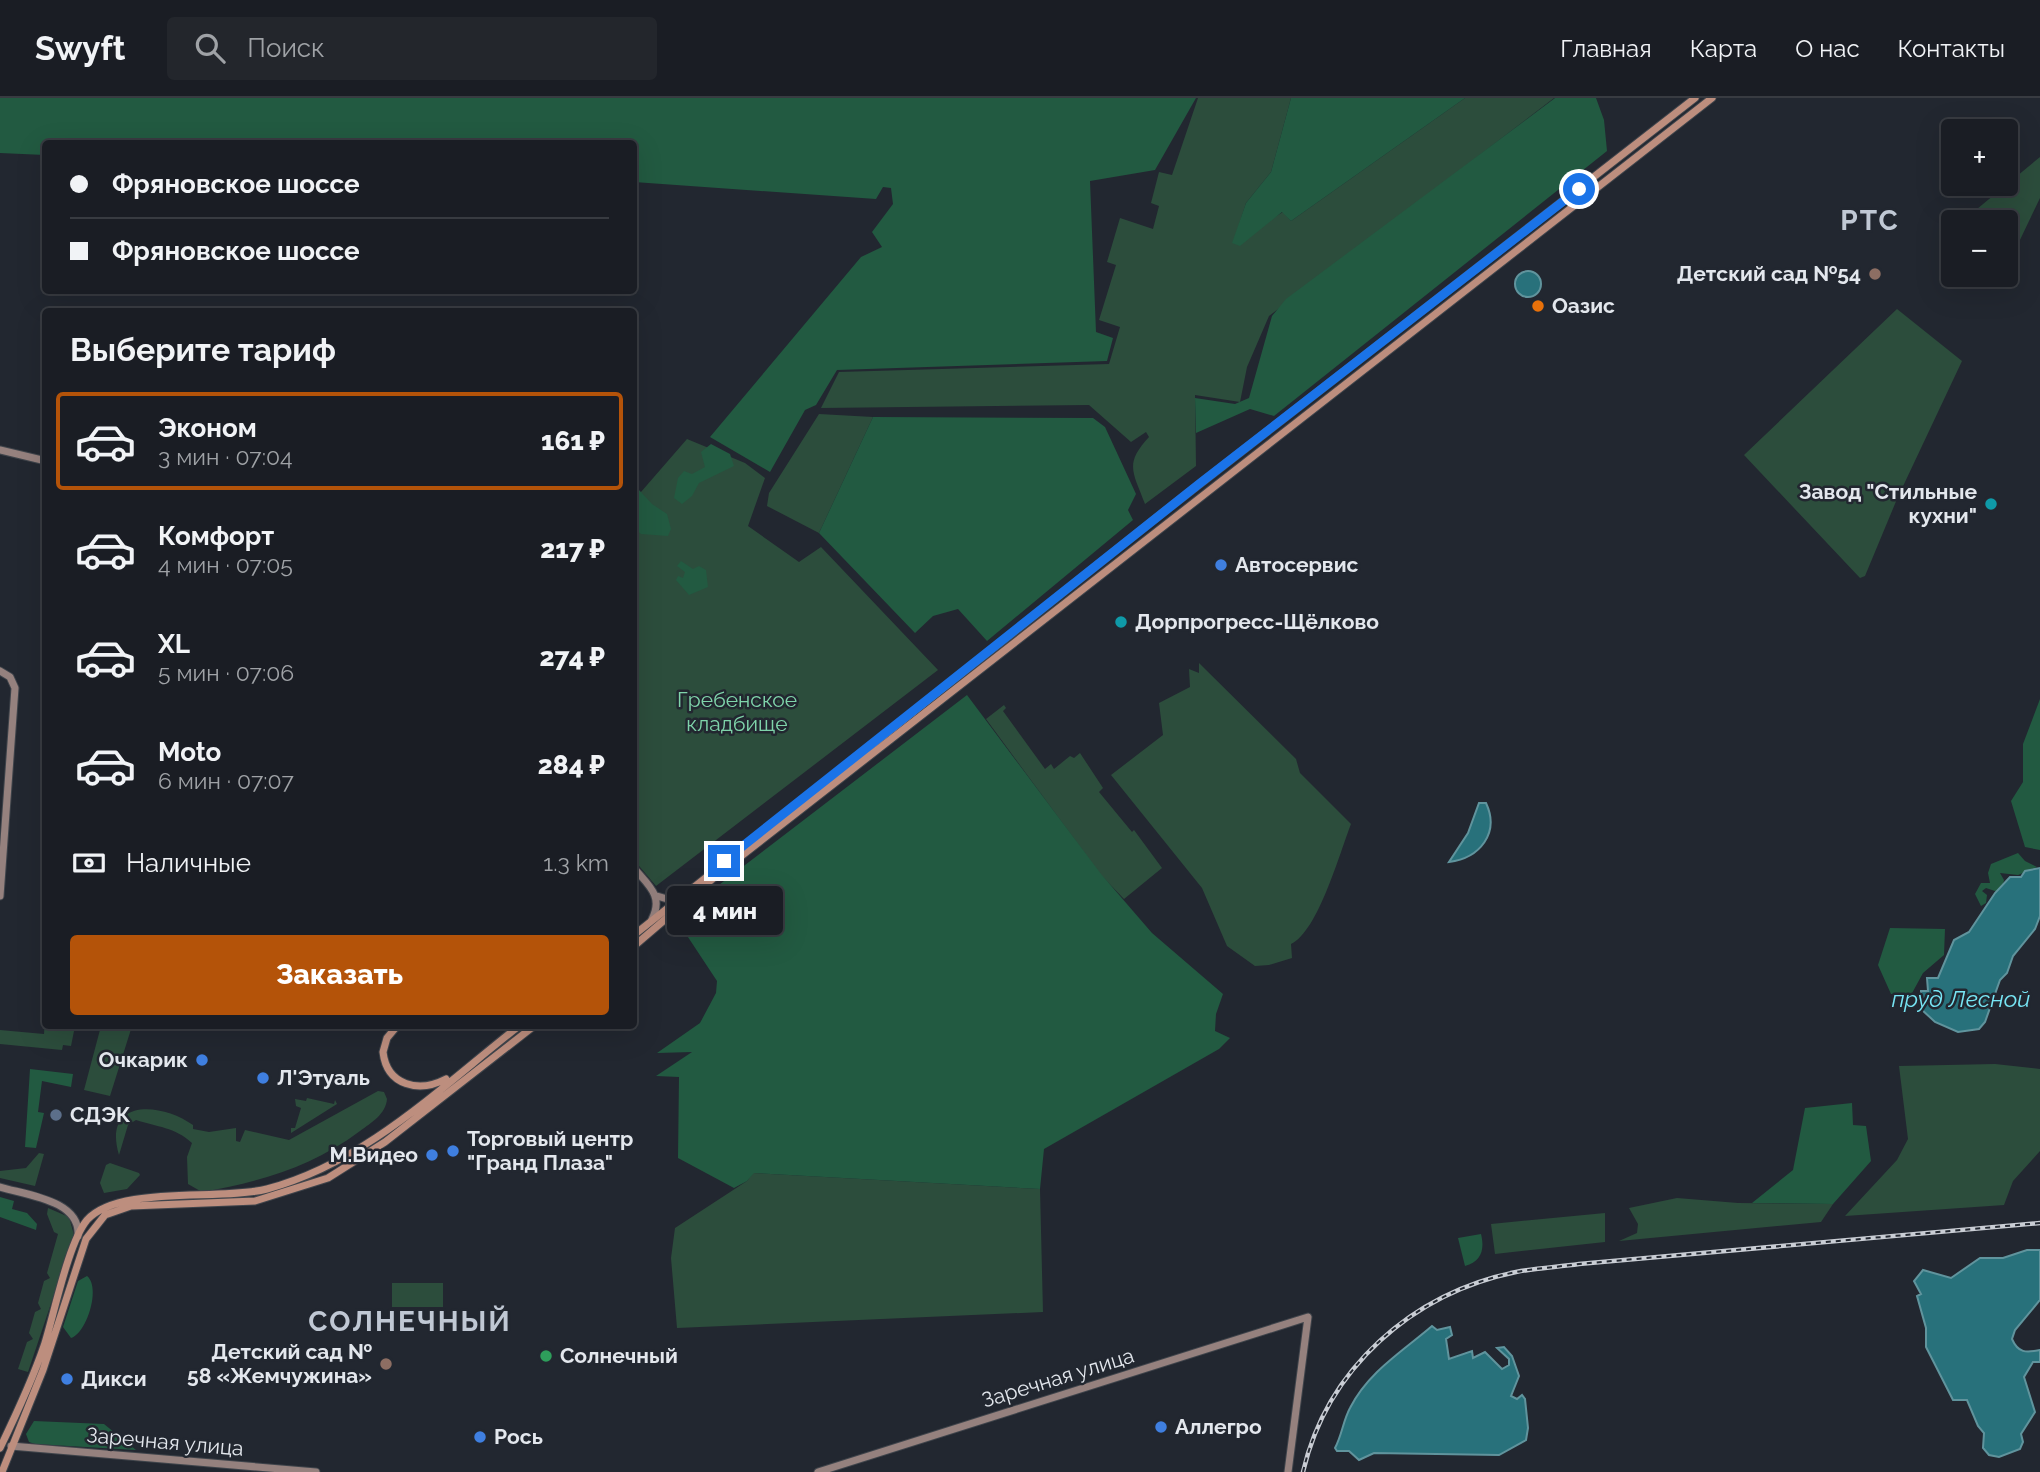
<!DOCTYPE html>
<html lang="ru">
<meta charset="utf-8">
<style>
body{margin:0;font-family:Raleway,sans-serif;background:#23262c;color:#f1f3f6;height:100vh;display:flex;flex-direction:column;font-size:26px;white-space:nowrap}
*{box-sizing:border-box;margin:0}
p{font-size:23px;color:#9fa2a6}
.icon{flex:none;width:38px;height:38px;fill:none;stroke:currentColor;stroke-width:2;stroke-linecap:round;stroke-linejoin:round}
.map{position:relative;flex:1;overflow:hidden}
.side{position:absolute;left:42px;top:210px;width:595px;height:721px;display:flex;flex-direction:column;background:#1a1d24;border-radius:7px;box-shadow:0 7px 28px #0002,0 0 0 2px #383b41}
.side>*{flex:none}
.hud{position:absolute;left:42px;top:42px;width:595px;height:154px;border-radius:7px;box-shadow:0 7px 28px #0002,0 0 0 2px #383b41;display:grid;align-content:center;height:154px;padding:0 28px;background:#1a1d24}
.buttons{position:absolute;left:1941px;top:21px;display:grid;gap:14px}
.buttons a{display:grid;place-items:center;width:77px;height:77px;border-radius:7px;background:#1a1d24;box-shadow:0 7px 28px #0002,0 0 0 2px #383b41;font-size:35px}
.end{position:absolute;width:32px;height:32px;margin:-16px;border:9px solid #1a73e8;background:#fff;box-shadow:0 0 0 4px #fff}
.from{border-radius:50%}
.bubble{position:absolute;height:49px;border-radius:7px;background:#1a1d24;box-shadow:0 7px 28px #0002,0 0 0 2px #383b41;font-size:23px;font-weight:800;line-height:49px;text-align:center}
.hud b{display:flex;align-items:center;gap:24px;height:66px;font-size:26px}
.hud b+b{border-top:2px solid #383b41}
.hud i{width:18px;height:18px;background:#f1f3f6}
ul{padding:0;list-style:none}
li{display:flex;align-items:center;gap:21px;height:98px;margin:0 14px 10px;padding:0 14px;border:4px solid transparent;border-radius:7px}
li div{flex:1}
li b{display:block;font-size:26px}
li em{font-style:normal;font-weight:800}
li.selected{border-color:#b45309}
li>.icon{width:63px;height:63px;stroke-width:1.5}
h2{padding:0 28px;font-size:32px;line-height:84px}
.pay{display:flex;align-items:center;gap:18px;height:77px;padding:0 28px;font-size:26px}
.pay p{margin-inline-start:auto}
.cta{display:flex;gap:14px;margin-top:auto;padding:14px 28px}
.cta a{flex:1;height:80px;border-radius:7px;background:#b45309;color:#fff;font-size:28px;font-weight:800;line-height:80px;text-align:center}
header{display:flex;align-items:center;gap:42px;box-sizing:border-box;height:98px;padding:0 35px;background:#1a1d24;border-bottom:2px solid #383b41}
header strong{font-size:33px}
nav{display:flex;gap:38px;margin-inline-start:auto;font-size:24px}
.search{width:490px;height:63px;background:#23262c;display:flex;align-items:center;gap:18px;box-sizing:border-box;padding:0 24px;border-radius:7px;color:#9fa2a6;font-size:26px}
.map>svg:first-child{display:block}
.green{fill:#2c4d3c}
.forest{fill:#225a41}
.water{fill:#28717b;stroke:#60949d;stroke-width:2}
.lines{fill:none;stroke-linecap:round;stroke-linejoin:round}
.secondary-casing{stroke:#3f444b;stroke-width:9}
.primary-casing{stroke:#3f444b;stroke-width:9}
.secondary{stroke:#95817e;stroke-width:7}
.primary{stroke:#bd8e7e;stroke-width:7}
.rail-casing{stroke:#c9cdd4;stroke-width:4.5}
.rail{stroke:#222730;stroke-width:2;stroke-dasharray:5;stroke-linecap:butt}
.route{stroke:#1a73e8;stroke-width:9}
.education-dot{fill:#8d6e63;stroke:#222730;stroke-width:2.5}
.food-dot{fill:#e8710a;stroke:#222730;stroke-width:2.5}
.culture-dot{fill:#0f9aa8;stroke:#222730;stroke-width:2.5}
.shop-dot{fill:#3f7fe0;stroke:#222730;stroke-width:2.5}
.service-dot{fill:#5c6f8a;stroke:#222730;stroke-width:2.5}
.leisure-dot{fill:#2e9e5b;stroke:#222730;stroke-width:2.5}
.labels{text-anchor:middle;stroke-width:5;stroke-linejoin:round;paint-order:stroke}
.poi-label{font-size:21px;font-weight:bold;fill:#e3e7ed;stroke:#222730;text-anchor:start}
.park-label{font-size:21px;fill:#7fd4aa;stroke:#222730}
.street-label{font-size:21px;fill:#e3e7ed;stroke:#222730}
.water-label{font-size:23px;font-style:italic;fill:#78e6f5;stroke:#222730}
.district-label{font-size:28px;font-weight:bold;letter-spacing:2px;fill:#c0c8d4;stroke:#222730}
</style>
<header>
<strong>Swyft</strong>
<div class="search"><svg class="icon" aria-label="search" viewBox="0 0 24 24"><circle cx="10" cy="10" r="6"/><path d="M15 15l6 6"/></svg>Поиск</div>
<nav><a>Главная</a><a>Карта</a><a>О нас</a><a>Контакты</a></nav>
</header>
<div class="map">
<svg width="2040" height="1374" viewBox="0 0 2040 1374">
<rect width="100%" height="100%" fill="#222730"/>
<!-- green -->
<path class="green" d="M1198,0H1291L1271,74L1246,105L1233,145L1283,114L1291,123L1465,0H1554L1269,218L1247,269L1240,304L1195,297L1196,368L1145,406C1133,374 1124,366 1149,339L1146,334L1131,344L1089,307L821,310L839,274L1109,266L1120,229L1099,222L1116,167L1107,164L1120,120L1153,131L1159,108L1151,105L1159,74L1172,77Z
M2040,59V100L2019,144L2006,143V124H1985L1977,111Z
M1897,211L1962,263L1897,401L1865,478L1860,480L1744,357Z
M819,316L873,319L819,435L767,408L769,395Z
M687,341L745,365L765,380L748,428L799,464L821,449L938,572L656,788L634,762V402Z
M1199,565L1296,661L1300,675L1351,726C1340,754 1318,834 1291,846L1292,860L1269,867L1255,868L1227,848L1202,790L1111,677L1163,637L1159,605L1190,589L1189,571L1199,575Z
M1004,607L1006,610L1003,613L1045,671L1051,666L1054,671L1070,658L1074,660L1080,655L1103,690L1099,694L1132,734L1134,732L1162,770L1124,801L1100,776L986,621Z
M45,922L46,928H75L71,948L63,947L62,952L0,946V932L44,936Z
M101,928H132L110,998L84,992Z
M1995,966L2040,971V1053L2013,1083L2004,1107L1845,1118L1897,1062L1908,1041L1899,968Z
M378,993L384,994L387,1001C386,1016 371,1025 360,1033C312,1069 260,1084 202,1094L188,1086L187,1059L192,1045C175,1029 157,1029 136,1022L128,1027L119,1057C102,1000 161,1004 193,1027V1031L209,1034L236,1030V1043L240,1044L245,1032L289,1042Z
M307,1000L334,1006L335,1002L337,1006L291,1035V1030H295L301,1010L296,1008L295,1001L306,1003Z
M39,1055L44,1056L35,1088L0,1080V1073L26,1070Z
M110,1065L139,1075L140,1077L127,1091L104,1095L100,1085L106,1067Z
M753,1075L1040,1091L1043,1214L677,1230L671,1160L675,1130L747,1083Z
M1677,1100L1738,1105L1833,1106L1821,1124L1619,1143L1637,1135L1638,1126L1629,1110Z
M48,1110L69,1119L74,1137L28,1274L18,1271L27,1244L33,1241L29,1235L35,1214L41,1211L38,1205L44,1183L50,1180L47,1175L58,1136L54,1134L47,1116Z
M1605,1115V1144L1495,1156L1491,1126Z
M392,1185H443V1209H392Z"/>
<!-- forest -->
<path class="forest" d="M0,0H1196L1155,72L1090,83L1096,234L1113,240L1107,263L837,272L816,307L805,312L770,374L710,339L861,159L882,149L872,134L893,106L891,90L883,89L876,101L634,84V46H46L45,57L0,55Z
M1291,0H1465L1291,123L1282,114L1240,148L1232,145L1246,105L1271,74Z
M1555,0H1596L1604,22L1607,53L1274,318L1250,311L1196,335L1195,300L1235,306L1249,300L1272,218L1286,201Z
M873,319L1093,320L1105,329L1136,396L1128,412L1133,422L987,543L958,511L933,518L915,535L819,435Z
M711,346L730,356L734,368L699,385L692,398L682,406L674,400L678,380L684,373L692,376L705,369L701,354Z
M639,392L652,406L667,416L671,431L668,438L641,436L634,430V399Z
M681,463L693,471L699,468L706,472L708,489L689,497L676,482L678,478L683,480L685,474L677,468Z
M967,597L1101,776L1152,835L1223,896L1216,916L1215,933L1230,940L1219,951L1044,1051L1040,1091L754,1075L747,1083L734,1090L678,1060L679,979L656,978L692,954L657,955L700,925L716,895L717,883L682,830L672,823L683,815L691,821L688,813L715,790Z
M2040,601V752L2025,749L2011,703L2023,684V646Z
M2018,755L2025,763L2037,769L2018,777L2000,775L2004,782L2001,795L1986,790L1982,793L1987,797L1986,805L1981,808L1975,796L1981,785H1990L1988,775L1991,766Z
M1890,830L1945,831L1944,857L1923,875L1911,897L1891,896L1878,867Z
M30,971L73,976L71,989L42,983L38,1014L44,1015L36,1050L25,1049Z
M1852,1005L1853,1027L1866,1028L1871,1063L1833,1106L1752,1105L1793,1072L1805,1010Z
M0,1099L14,1103L12,1111L27,1115L37,1126L36,1132L0,1119Z
M1481,1136C1485,1152 1481,1164 1465,1168L1458,1140Z
M87,1178C101,1189 87,1235 71,1240L63,1229L78,1183Z
M34,1323L104,1326L136,1352L35,1346L29,1344L26,1336Z"/>
<!-- water -->
<path class="water" d="M1515 186a13 13 0 1 1 26 0a13 13 0 1 1-26 0Z
M1479,705H1486C1500,735 1480,760 1449,764L1468,735Z
M2040,770V818L2035,831L2013,858L2007,875L2000,882L1985,924L1979,931L1958,934L1935,924L1920,910L1921,893H1928L1927,880H1938L1954,842L1969,834L1995,795L2010,779H2021L2025,773Z
M2027,1152H2040V1202L2015,1232L2012,1241C2018,1255 2026,1255 2040,1252V1264H2033L2024,1279L2035,1314L2021,1336L2023,1344L2020,1351L1999,1359L1989,1357L1983,1350L1984,1335L1978,1328L1967,1302H1953L1926,1249V1230L1917,1198L1921,1196L1914,1183L1923,1172L1951,1180L1980,1160H2003Z
M1432,1228L1437,1232L1450,1229L1452,1237L1446,1241L1449,1261L1472,1253L1473,1260L1485,1254L1502,1271L1509,1267V1261L1497,1250L1504,1249L1512,1258L1519,1278L1511,1298L1517,1301L1522,1297L1525,1301L1528,1330L1526,1342L1499,1357L1374,1355L1359,1362L1349,1353H1337L1335,1350C1342,1337 1343,1323 1350,1310C1368,1274 1403,1253 1432,1228Z"/>
<g class="lines">
<!-- secondary casing -->
<g class="secondary-casing">
<path id="secondary" d="M0,352L46,363
M0,573L10,579L15,590L0,798
M634,770C648,787 664,798 652,821
M657,798L674,803
M0,1089C26,1097 81,1102 78,1138
M11,1348L316,1374
M818,1374L1308,1219L1288,1374"/>
</g>
<!-- primary casing -->
<g class="primary-casing">
<path id="primary" d="M634,837L1160,417L1695,0
M634,848L717,777L1712,0
M397,928L387,940L383,954C387,988 419,995 446,981
M0,1350C16,1317 32,1283 44,1248C54,1217 68,1145 87,1122C118,1087 219,1103 267,1091C365,1065 441,989 519,928
M2,1374L43,1272L86,1141L105,1117L131,1108L255,1103L328,1080L385,1044L534,928"/>
</g>
<!-- secondary -->
<use href="#secondary" class="secondary"/>
<!-- primary -->
<use href="#primary" class="primary"/>
<!-- rail casing -->
<g class="rail-casing">
<path id="rail" d="M1303,1374C1327,1270 1413,1195 1516,1174C1537,1170 1558,1169 1579,1166L2040,1125"/>
</g>
<!-- rail -->
<use href="#rail" class="rail"/>
</g>
<g class="lines">
<!-- route -->
<path class="route" d="M724,763L1199,386L1579,91"/>
</g>
<!-- markers -->
<g class="education-dot">
<circle cx="1875" cy="176" r="7"/>
<circle cx="386" cy="1266" r="7"/>
</g>
<circle class="food-dot" cx="1538" cy="208" r="7"/>
<g class="culture-dot">
<circle cx="1991" cy="406" r="7"/>
<circle cx="1121" cy="524" r="7"/>
</g>
<g class="shop-dot">
<circle cx="1221" cy="467" r="7"/>
<circle cx="202" cy="962" r="7"/>
<circle cx="263" cy="980" r="7"/>
<circle cx="453" cy="1053" r="7"/>
<circle cx="432" cy="1057" r="7"/>
<circle cx="67" cy="1281" r="7"/>
<circle cx="1161" cy="1329" r="7"/>
<circle cx="480" cy="1339" r="7"/>
</g>
<circle class="service-dot" cx="56" cy="1017" r="7"/>
<circle class="leisure-dot" cx="546" cy="1258" r="7"/>
<g class="labels">
<!-- poi labels -->
<g class="poi-label">
<text x="1861" y="183" text-anchor="end">Детский сад №54</text>
<text x="1552" y="215">Оазис</text>
<text x="1977" y="401" text-anchor="end">Завод "Стильные<tspan x="1977" dy="24">кухни"</tspan></text>
<text x="1235" y="474">Автосервис</text>
<text x="1135" y="531">Дорпрогресс-Щёлково</text>
<text x="188" y="969" text-anchor="end">Очкарик</text>
<text x="277" y="987">Л'Этуаль</text>
<text x="70" y="1024">СДЭК</text>
<text x="467" y="1048">Торговый центр<tspan x="467" dy="24">"Гранд Плаза"</tspan></text>
<text x="418" y="1064" text-anchor="end">М.Видео</text>
<text x="372" y="1261" text-anchor="end">Детский сад №<tspan x="372" dy="24">58 «Жемчужина»</tspan></text>
<text x="560" y="1265">Солнечный</text>
<text x="81" y="1288">Дикси</text>
<text x="1175" y="1336">Аллегро</text>
<text x="494" y="1346">Рось</text>
</g>
<!-- park labels -->
<g class="park-label">
<text x="737" y="609">Гребенское<tspan x="737" dy="24">кладбище</tspan></text>
</g>
<!-- street labels -->
<g class="street-label">
<text transform="translate(1058 1280) rotate(-17)" y="7">Заречная улица</text>
<text transform="translate(165 1344) rotate(5)" y="7">Заречная улица</text>
</g>
<!-- water labels -->
<g class="water-label">
<text x="1961" y="909">пруд Лесной</text>
</g>
<!-- district labels -->
<g class="district-label">
<text x="1870" y="132">РТС</text>
<text x="410" y="1233">СОЛНЕЧНЫЙ</text>
</g>
</g>
</svg>
<div class="buttons">
<a>+</a>
<a>−</a>
</div>
<i class="end from" style="left:1579px;top:91px"></i>
<i class="end" style="left:724px;top:763px"></i>
<div class="bubble" style="left:667px;top:788px;width:116px">4 мин</div>
<div class="hud">
<b><i class="from"></i>Фряновское шоссе</b>
<b><i></i>Фряновское шоссе</b>
</div>
<section class="side">
<h2>Выберите тариф</h2>
<ul>
<li class="selected"><svg class="icon" aria-label="car" viewBox="0 0 24 24"><path d="M5 17H2v-5l4-1 3-4h7l3 4 3 1v5h-3M9 17h6M6 11h13"/><circle cx="7" cy="17" r="2"/><circle cx="17" cy="17" r="2"/></svg><div><b>Эконом</b><p>3 мин · 07:04</p></div><em>161 ₽</em></li>
<li><svg class="icon" aria-label="car" viewBox="0 0 24 24"><path d="M5 17H2v-5l4-1 3-4h7l3 4 3 1v5h-3M9 17h6M6 11h13"/><circle cx="7" cy="17" r="2"/><circle cx="17" cy="17" r="2"/></svg><div><b>Комфорт</b><p>4 мин · 07:05</p></div><em>217 ₽</em></li>
<li><svg class="icon" aria-label="car" viewBox="0 0 24 24"><path d="M5 17H2v-5l4-1 3-4h7l3 4 3 1v5h-3M9 17h6M6 11h13"/><circle cx="7" cy="17" r="2"/><circle cx="17" cy="17" r="2"/></svg><div><b>XL</b><p>5 мин · 07:06</p></div><em>274 ₽</em></li>
<li><svg class="icon" aria-label="car" viewBox="0 0 24 24"><path d="M5 17H2v-5l4-1 3-4h7l3 4 3 1v5h-3M9 17h6M6 11h13"/><circle cx="7" cy="17" r="2"/><circle cx="17" cy="17" r="2"/></svg><div><b>Moto</b><p>6 мин · 07:07</p></div><em>284 ₽</em></li>
</ul>
<div class="pay"><svg class="icon" aria-label="cash" viewBox="0 0 24 24"><path d="M3 7h18v10H3z"/><circle cx="12" cy="12" r="2"/></svg>Наличные<p>1.3 km</p></div>
<div class="cta"><a>Заказать</a></div>
</section>
</div>
